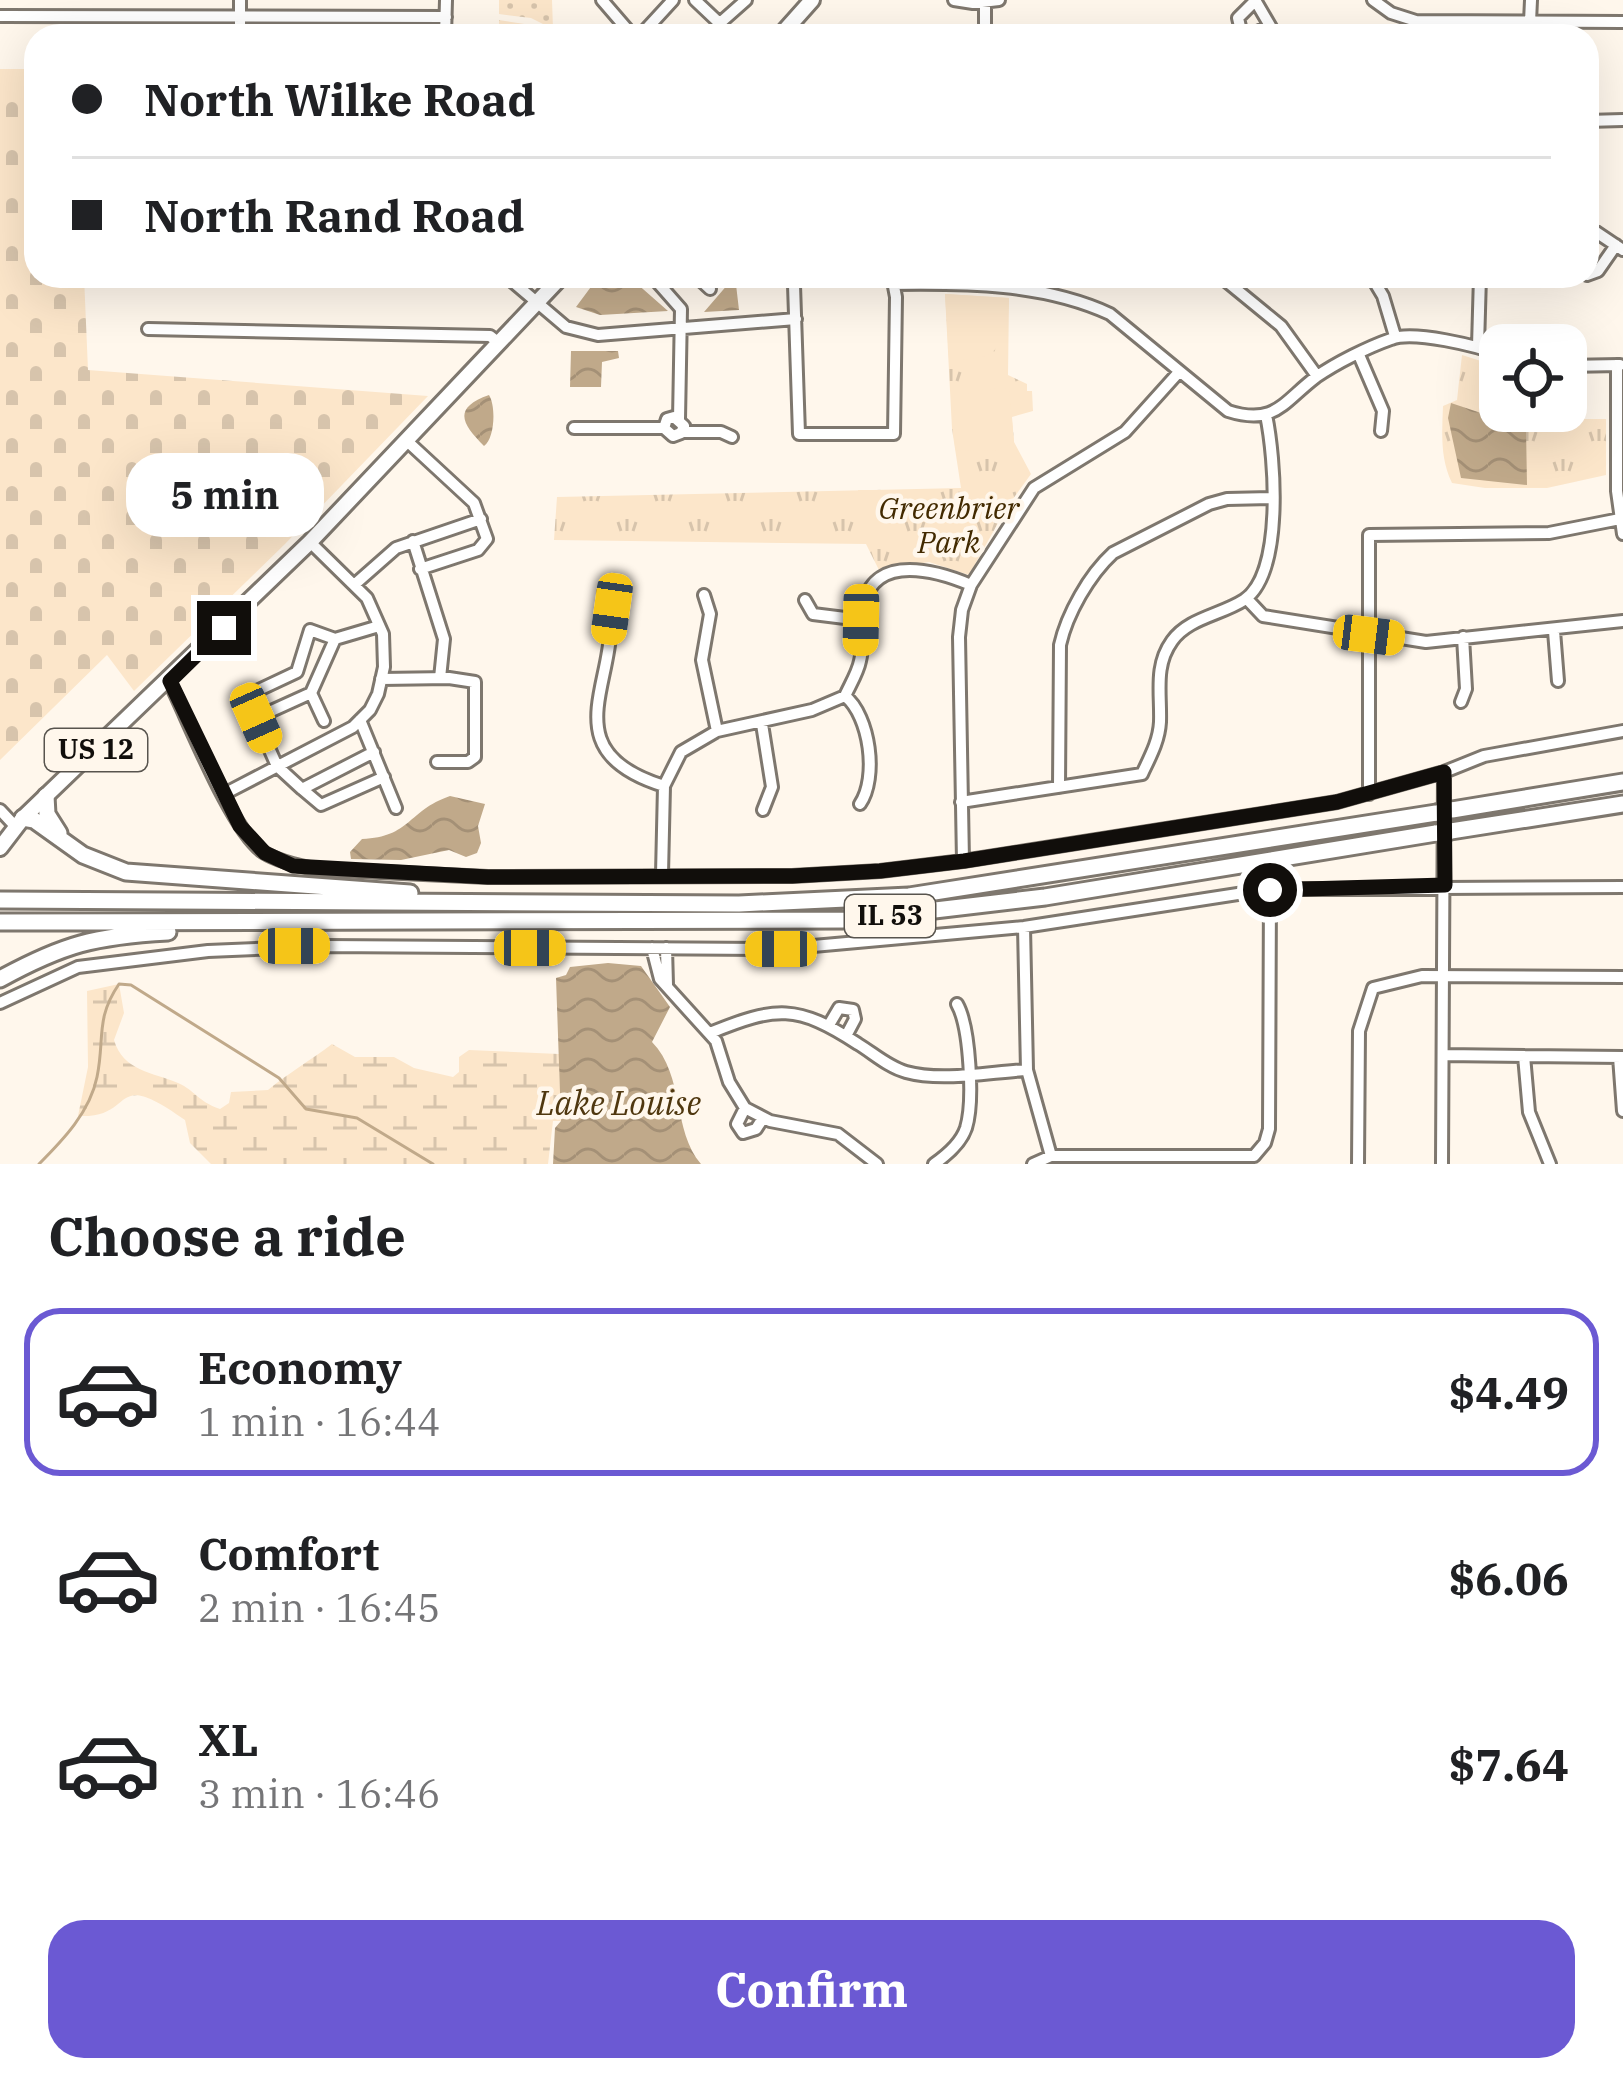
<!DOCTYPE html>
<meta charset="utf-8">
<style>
body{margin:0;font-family:"IBM Plex Serif",serif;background:#f2f2f2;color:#202124;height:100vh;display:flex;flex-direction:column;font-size:45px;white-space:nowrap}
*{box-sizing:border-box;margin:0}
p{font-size:39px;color:#757577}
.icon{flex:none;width:66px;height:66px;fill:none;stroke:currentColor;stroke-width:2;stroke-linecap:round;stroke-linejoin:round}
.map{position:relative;height:1164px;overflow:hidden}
.sheet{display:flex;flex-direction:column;background:#fff;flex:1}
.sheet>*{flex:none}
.top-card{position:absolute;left:24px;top:24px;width:1575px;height:264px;border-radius:36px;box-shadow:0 12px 48px #0002;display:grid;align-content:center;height:264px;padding:0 48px;background:#fff}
.buttons{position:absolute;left:1479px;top:324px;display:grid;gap:24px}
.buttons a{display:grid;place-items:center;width:108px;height:108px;border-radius:24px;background:#fff;box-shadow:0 12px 48px #0002;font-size:60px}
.end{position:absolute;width:54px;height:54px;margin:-27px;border:15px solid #110e0b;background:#fff;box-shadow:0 0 0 6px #fff}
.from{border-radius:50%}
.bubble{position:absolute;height:84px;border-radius:36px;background:#fff;box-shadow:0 12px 48px #0002;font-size:39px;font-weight:700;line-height:84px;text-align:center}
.car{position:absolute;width:36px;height:72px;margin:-36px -18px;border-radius:15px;box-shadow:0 0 9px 3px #0007;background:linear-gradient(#f5c518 24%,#345 0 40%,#f5c518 0 76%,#345 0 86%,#f5c518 0)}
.top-card b{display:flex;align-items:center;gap:42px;height:114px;font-size:45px}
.top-card b+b{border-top:3px solid #e0e0e0}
.top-card i{width:30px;height:30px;background:#202124}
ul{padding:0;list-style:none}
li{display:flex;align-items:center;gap:36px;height:168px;margin:0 24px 18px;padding:0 24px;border:6px solid transparent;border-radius:36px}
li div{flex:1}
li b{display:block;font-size:45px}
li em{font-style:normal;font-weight:700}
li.current{border-color:#6b59d3}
li>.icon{width:108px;height:108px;stroke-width:1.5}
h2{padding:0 48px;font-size:54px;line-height:144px}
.action{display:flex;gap:24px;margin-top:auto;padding:24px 48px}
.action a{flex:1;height:138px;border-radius:36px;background:#6b59d3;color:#fff;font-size:48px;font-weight:700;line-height:138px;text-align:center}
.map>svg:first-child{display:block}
.grass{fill:url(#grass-dots)}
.wetland{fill:url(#wetland-marsh)}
.cemetery{fill:url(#cemetery-stones)}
.park{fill:url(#park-tufts)}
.pitch{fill:#fce6ca}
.water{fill:url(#water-waves)}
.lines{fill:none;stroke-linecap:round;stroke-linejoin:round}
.stream{stroke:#c0a98a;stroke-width:3}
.minor-casing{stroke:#7e776e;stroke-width:16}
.major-casing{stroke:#7e776e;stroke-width:20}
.highway-casing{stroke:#7e776e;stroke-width:21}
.minor{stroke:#fff;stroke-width:10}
.major{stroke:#fff;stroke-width:14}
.highway{stroke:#fff;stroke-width:15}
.highway-bridge-casing{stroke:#7e776e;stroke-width:21;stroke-linecap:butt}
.highway-bridge{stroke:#fff;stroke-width:15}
.route{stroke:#110e0b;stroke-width:15}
.labels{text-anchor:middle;stroke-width:9;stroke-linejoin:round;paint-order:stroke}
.shield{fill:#fff7ec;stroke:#58544e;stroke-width:3}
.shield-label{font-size:27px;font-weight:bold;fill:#110e0b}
.park-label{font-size:30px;font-style:italic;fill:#422a00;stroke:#fff7ec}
.water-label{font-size:33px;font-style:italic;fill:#4f370f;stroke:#fff7ec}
</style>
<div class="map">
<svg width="1623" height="1164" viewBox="0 0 1623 1164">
<defs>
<pattern id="grass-dots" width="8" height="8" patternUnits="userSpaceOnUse" patternTransform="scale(3)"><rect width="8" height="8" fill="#fce6ca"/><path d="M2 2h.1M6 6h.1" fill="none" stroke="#d7c4ac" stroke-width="1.8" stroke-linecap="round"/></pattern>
<pattern id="wetland-marsh" width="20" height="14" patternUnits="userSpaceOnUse" patternTransform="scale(3)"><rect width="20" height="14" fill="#fce6ca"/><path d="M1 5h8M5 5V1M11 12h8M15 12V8" fill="none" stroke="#d7c4ac"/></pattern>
<pattern id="cemetery-stones" width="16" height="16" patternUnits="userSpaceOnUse" patternTransform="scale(3)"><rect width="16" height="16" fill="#fce6ca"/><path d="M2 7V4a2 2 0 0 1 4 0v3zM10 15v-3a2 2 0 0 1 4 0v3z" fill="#d7c4ac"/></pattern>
<pattern id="park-tufts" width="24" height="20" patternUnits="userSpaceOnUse" patternTransform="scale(3)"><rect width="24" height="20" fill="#fce6ca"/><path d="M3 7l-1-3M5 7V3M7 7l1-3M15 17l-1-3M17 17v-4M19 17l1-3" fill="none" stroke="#d7c4ac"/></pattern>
<pattern id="water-waves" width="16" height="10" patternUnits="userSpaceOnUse" patternTransform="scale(3)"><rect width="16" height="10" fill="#c0a98a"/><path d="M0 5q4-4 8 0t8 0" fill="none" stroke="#a49076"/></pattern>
</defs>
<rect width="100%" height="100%" fill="#fff7ec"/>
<!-- grass -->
<path class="grass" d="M499,0H552L553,29L531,18L499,14Z
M499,20L531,25L550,36H499Z"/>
<!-- wetland -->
<path class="wetland" d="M119,984L124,1013L114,1040C123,1071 152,1072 178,1083C196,1091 197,1101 220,1109L229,1103L231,1092L268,1090C287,1074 311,1060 332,1044L355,1057H394L414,1068L453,1077L459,1072V1057L469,1050L559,1054L561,1121H553L548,1164H211L190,1143L185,1120C108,1065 138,1119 78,1116L88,1067L87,991Z"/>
<!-- cemetery -->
<path class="cemetery" d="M0,69H36V276H84L88,370L428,396L285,544L134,691L107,655L0,760Z"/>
<!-- park -->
<path class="park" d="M945,294L1009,298L1008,375L1027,384V391H1032L1033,411L1012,417L1014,442L1031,474L1007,507L969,575L929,562L879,570L866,544L554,540L557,497L961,488L952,429Z
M1462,355L1500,367V411L1563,419H1606V475L1547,488H1485L1452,483C1440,458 1442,433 1443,406L1457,400Z"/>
<!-- pitch -->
<path class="pitch" d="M945,294L1009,298C1007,344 1000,363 949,359Z
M1009,389L1014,442L997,450L956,451C948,401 957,387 1009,389Z
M858,490H894V509H858Z"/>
<!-- water -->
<path class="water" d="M599,276H634L635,282L668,311L600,315L576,307Z
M735,276L739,310L704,312Z
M571,351H618L619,358L602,362L601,387H570Z
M489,395C496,406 495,438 484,446C462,424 452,408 489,395Z
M1451,403L1526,428L1527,485L1461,478L1448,418Z
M450,796L485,804L478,826L481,843L477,853L466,857L449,850L401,860L351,859L350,852L362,839C411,837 407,811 450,796Z
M608,963L641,966L670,1007L652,1042C685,1076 672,1130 701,1164H553L555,1128L561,1121L556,978L566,975L570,967Z"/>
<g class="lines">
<!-- stream -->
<path class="stream" d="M39,1164C63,1140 90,1112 97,1077C105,1039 95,1019 119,984L131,985L279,1078L306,1109L357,1118L433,1164"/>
<!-- minor casing -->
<g class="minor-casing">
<path id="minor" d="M240,0V36
M602,0L633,36
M695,0L733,36
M954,0L973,3L999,0
M1255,0L1276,36
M1373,0L1391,13L1416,21L1623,22
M1255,1L1238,18L1241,31L1251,35L1270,26
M0,16L446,17
M1530,22L1531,0
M720,23L746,0
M445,36L446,0
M640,36L673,0
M985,36V3
M1587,121L1623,120
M1587,220L1593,230L1623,250
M1587,275L1598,271L1616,245
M506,276L566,327L598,335L796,319
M652,276L681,309L679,419
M696,276L710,289
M1220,276L1281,326L1317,376
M1371,276L1383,296L1395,336
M894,284C966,283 1043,283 1110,314L1228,411C1275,426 1283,402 1316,377C1336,363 1368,347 1391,339C1413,330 1478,346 1500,355
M794,285L799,434H894L896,297L892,276
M148,329L490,336L499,343
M1478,346L1480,276
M1359,355L1383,411L1381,431
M1617,365V491L1623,534
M1566,366L1620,365
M574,428H664L673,436L681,433L684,426L674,417L667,419L664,428
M682,432H721L732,437
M407,441L474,503L487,539L478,550L420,569
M413,541L444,639L440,678
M354,585L396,548L481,519
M604,592C635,665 538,747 664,786
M704,595L710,614L702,660L717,731
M1247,599L1263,616L1426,642L1623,621
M805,600L813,614L861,620
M1554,631L1558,681
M381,679L449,678L475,682V757L468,762H437
M169,681C189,721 231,830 263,852C279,862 298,866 316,869L488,877L792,876L880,871L963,861L1337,802L1444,772L1484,756L1623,731
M311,693L324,721
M845,696C870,716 878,778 860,804
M1461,702L1466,689L1463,637
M256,718L311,693L335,639
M360,720L396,808
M762,724L772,787L763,810
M374,752L302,789L321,805L384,777
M1059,787L1060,645C1067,614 1089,575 1113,553L1209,504L1227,499L1271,498
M302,789L277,766L246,696L297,672L310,630L335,639L379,626
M224,794L353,727L370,710L378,694L384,667L383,634L367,598L310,542
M1369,794V535L1549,533L1620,519
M961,802L1142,774C1150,757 1159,741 1160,722C1161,693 1154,666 1172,641C1188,618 1221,615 1244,600C1284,573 1275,458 1266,415
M0,810L15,826
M963,861L959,637L962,610L971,585L1034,488L1125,432L1179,372
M662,874L664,786L681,752L717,731L812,710L845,696C850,685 858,672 860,661C865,642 859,622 864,603C876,553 938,571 971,585
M1024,927L1027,1070L1051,1156
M652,948L660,979L716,1041L729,1082L745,1108L770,1121L838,1134L877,1164
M666,948L667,985
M0,1003L78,967L208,951L324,946L780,949L1024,927L1270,889L1623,887
M829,1025L839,1008L853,1010L855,1019L846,1036
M710,1033C776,1006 797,1004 858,1044C873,1053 888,1067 906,1072C942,1082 990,1072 1027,1070
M1443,1055L1623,1057
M1524,1056L1529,1112L1550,1164
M1619,1057L1623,1111
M745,1108L737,1124L743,1133L756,1129L763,1118
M1254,1156L1265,1143L1269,1129L1270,889
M934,1164C947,1155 961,1143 966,1128C974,1102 970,1027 957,1004
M1033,1164L1051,1156H1254
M1358,1164L1359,1031L1373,988L1422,976L1623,977
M1442,1164L1444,772"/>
</g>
<!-- major casing -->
<g class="major-casing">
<path id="major" d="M780,36L812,0
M0,848L23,818L310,542L562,276"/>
</g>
<!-- highway casing -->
<g class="highway-casing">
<path id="highway" d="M46,796L47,814L59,833
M1452,810L1623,782
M23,818L34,820L83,855L126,872L410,893
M1451,831L1623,804
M0,900L739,904L909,896L1436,813
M0,922L850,920L1045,897L1436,833
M0,979C64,944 95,936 168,932"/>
</g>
<!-- minor -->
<use href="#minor" class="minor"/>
<!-- major -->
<use href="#major" class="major"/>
<!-- highway -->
<use href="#highway" class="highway"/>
<!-- highway-bridge casing -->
<g class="highway-bridge-casing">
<path id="highway-bridge" d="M1436,813L1452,810
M1436,833L1451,831"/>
</g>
<!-- highway-bridge -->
<use href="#highway-bridge" class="highway-bridge"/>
</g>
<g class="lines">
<!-- route -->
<path class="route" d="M224,628L170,681L240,826L265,853L293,866L488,877L792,876L880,871L964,861L1337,802L1444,772L1445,885L1270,890"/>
</g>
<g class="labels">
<!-- shield labels -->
<g class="shield">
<rect x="45" y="729" width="102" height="42" rx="9"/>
<rect x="845" y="895" width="90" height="42" rx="9"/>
</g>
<g class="shield-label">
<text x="96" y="759">US 12</text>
<text x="890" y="925">IL 53</text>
</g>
<!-- park labels -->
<g class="park-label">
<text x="949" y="519">Greenbrier<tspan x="949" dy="34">Park</tspan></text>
</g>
<!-- water labels -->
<g class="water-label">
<text x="619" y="1115">Lake Louise</text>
</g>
</g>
</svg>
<div class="buttons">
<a><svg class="icon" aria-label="locate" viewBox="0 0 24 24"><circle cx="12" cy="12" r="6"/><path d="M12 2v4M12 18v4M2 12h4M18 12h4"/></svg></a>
</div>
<i class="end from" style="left:1270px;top:890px"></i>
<i class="end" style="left:224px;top:628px"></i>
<div class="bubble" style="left:126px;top:453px;width:198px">5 min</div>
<i class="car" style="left:612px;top:609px;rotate:188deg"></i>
<i class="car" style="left:861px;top:620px;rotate:181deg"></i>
<i class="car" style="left:1369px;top:635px;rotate:97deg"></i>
<i class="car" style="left:256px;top:718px;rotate:156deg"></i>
<i class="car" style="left:294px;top:946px;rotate:90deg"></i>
<i class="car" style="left:530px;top:948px;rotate:90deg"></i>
<i class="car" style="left:781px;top:949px;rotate:270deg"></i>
<div class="top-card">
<b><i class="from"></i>North Wilke Road</b>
<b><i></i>North Rand Road</b>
</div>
</div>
<section class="sheet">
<h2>Choose a ride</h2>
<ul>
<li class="current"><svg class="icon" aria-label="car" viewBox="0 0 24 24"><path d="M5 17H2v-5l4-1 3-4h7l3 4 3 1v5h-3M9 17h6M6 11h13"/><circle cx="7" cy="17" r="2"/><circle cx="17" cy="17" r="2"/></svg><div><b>Economy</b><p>1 min · 16:44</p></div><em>$4.49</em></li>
<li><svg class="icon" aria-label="car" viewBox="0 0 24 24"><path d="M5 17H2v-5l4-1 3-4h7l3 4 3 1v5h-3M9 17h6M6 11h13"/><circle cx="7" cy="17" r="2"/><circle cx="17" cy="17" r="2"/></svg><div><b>Comfort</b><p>2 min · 16:45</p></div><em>$6.06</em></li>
<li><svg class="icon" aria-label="car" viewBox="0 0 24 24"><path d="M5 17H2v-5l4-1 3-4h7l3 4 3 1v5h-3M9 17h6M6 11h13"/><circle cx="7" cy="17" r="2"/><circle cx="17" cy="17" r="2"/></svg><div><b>XL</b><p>3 min · 16:46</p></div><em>$7.64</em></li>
</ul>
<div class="action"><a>Confirm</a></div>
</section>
